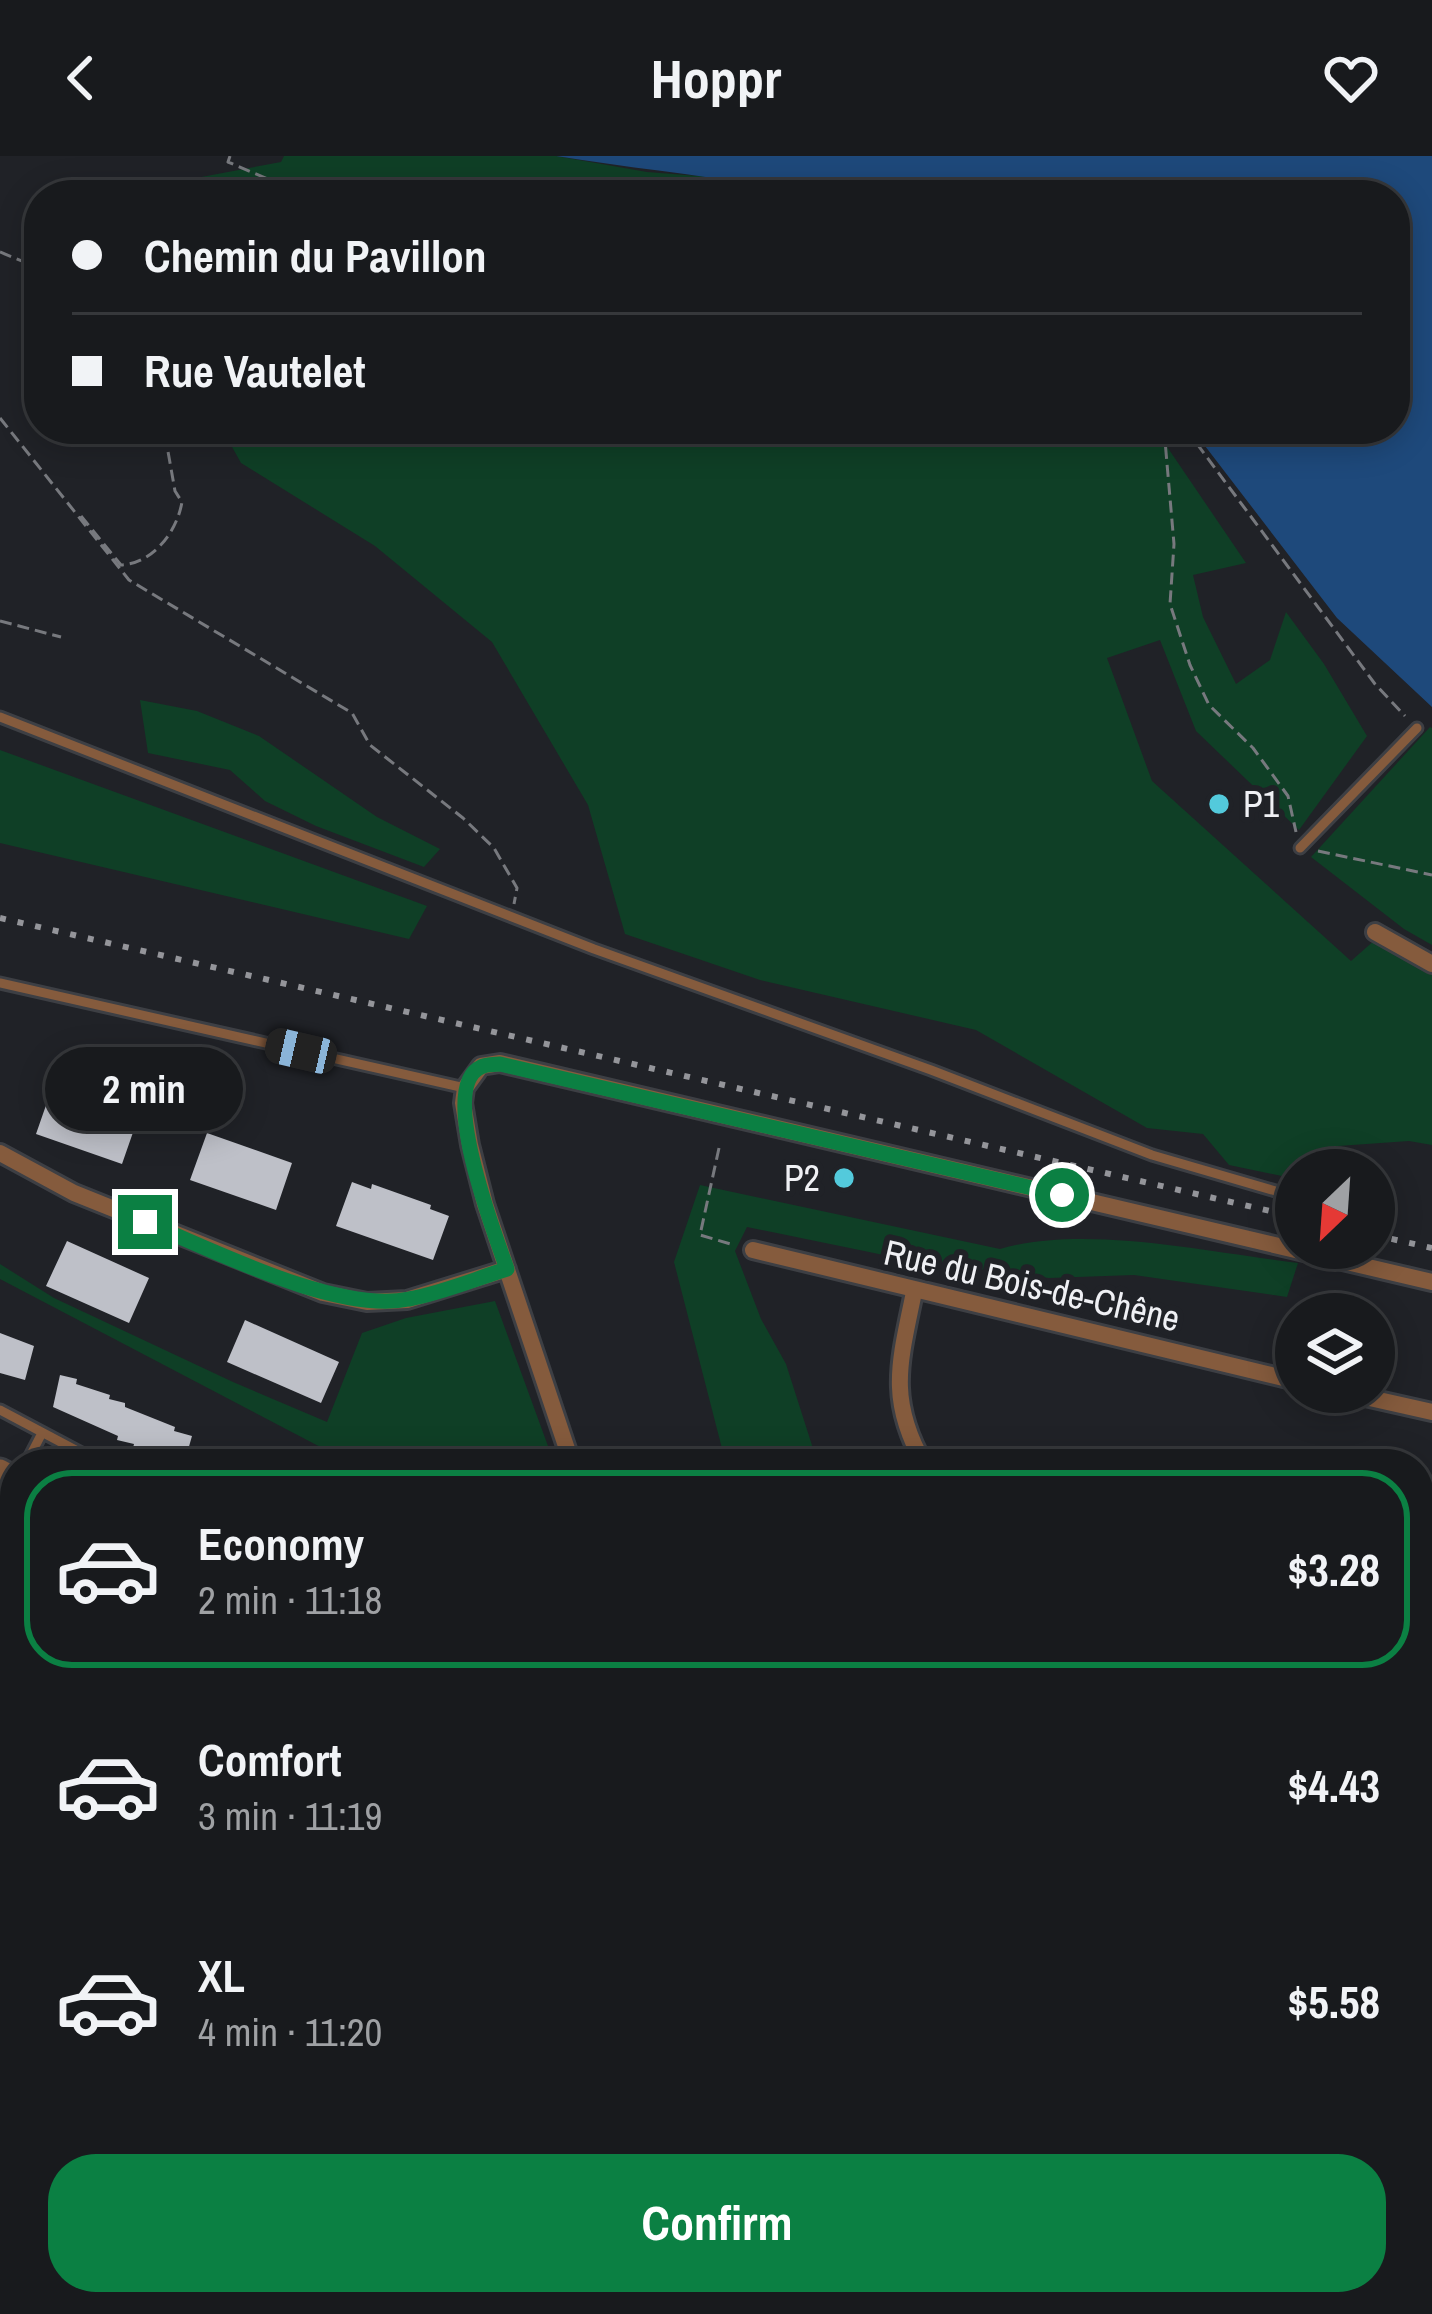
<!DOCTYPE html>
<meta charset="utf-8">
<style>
body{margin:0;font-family:"Archivo Narrow",sans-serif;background:#212326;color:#f1f3f6;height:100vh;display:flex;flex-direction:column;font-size:45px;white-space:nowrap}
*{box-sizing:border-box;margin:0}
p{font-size:39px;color:#9fa1a4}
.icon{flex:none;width:66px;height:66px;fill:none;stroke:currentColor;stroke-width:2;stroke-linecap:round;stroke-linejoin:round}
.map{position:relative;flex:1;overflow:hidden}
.details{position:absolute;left:0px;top:1293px;width:1434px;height:867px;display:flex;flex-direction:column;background:#181a1d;border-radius:48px 48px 0 0;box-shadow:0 6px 30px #0003,0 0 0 3px #36383b}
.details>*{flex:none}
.top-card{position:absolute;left:24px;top:24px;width:1386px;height:264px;border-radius:48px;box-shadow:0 6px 30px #0003,0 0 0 3px #36383b;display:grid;align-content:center;height:264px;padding:0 48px;background:#181a1d}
.needle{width:78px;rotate:205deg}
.fabs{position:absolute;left:1275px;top:993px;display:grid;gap:24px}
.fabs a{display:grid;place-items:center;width:120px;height:120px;border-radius:50%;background:#181a1d;box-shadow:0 6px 30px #0003,0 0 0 3px #36383b;font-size:60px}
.end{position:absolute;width:54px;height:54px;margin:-27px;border:15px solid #0b8043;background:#fff;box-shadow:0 0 0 6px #fff}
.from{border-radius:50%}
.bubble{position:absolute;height:84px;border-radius:42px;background:#181a1d;box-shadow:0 6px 30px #0003,0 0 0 3px #36383b;font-size:39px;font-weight:700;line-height:84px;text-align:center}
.car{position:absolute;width:36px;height:72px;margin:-36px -18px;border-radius:15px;box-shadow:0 0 9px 3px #0007;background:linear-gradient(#222 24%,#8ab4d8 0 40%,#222 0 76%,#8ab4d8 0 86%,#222 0)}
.top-card b{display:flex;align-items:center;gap:42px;height:114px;font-size:45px}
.top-card b+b{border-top:3px solid #36383b}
.top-card i{width:30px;height:30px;background:#f1f3f6}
ul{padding:21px 0 0;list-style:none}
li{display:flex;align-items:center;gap:36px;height:198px;margin:0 24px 18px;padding:0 24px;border:6px solid transparent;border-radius:48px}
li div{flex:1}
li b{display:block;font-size:45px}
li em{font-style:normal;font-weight:700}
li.current{border-color:#0b8043}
li>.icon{width:108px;height:108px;stroke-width:1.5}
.primary-button{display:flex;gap:24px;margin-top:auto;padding:24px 48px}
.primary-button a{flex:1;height:138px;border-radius:48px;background:#0b8043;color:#fff;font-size:48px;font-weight:700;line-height:138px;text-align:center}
header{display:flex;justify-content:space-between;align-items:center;height:156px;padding:0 48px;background:#181a1d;font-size:54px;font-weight:700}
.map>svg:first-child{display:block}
.green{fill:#0f3f26}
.water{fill:#1e497b}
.building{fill:#bec0c8}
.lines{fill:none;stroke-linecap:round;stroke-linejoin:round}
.service-casing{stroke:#3d3f44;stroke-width:15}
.minor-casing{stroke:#3d3f44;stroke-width:22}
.tertiary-casing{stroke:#3d3f44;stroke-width:27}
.secondary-casing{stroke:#3d3f44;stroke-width:30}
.path{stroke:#77797e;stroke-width:3;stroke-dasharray:12 6;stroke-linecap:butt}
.service{stroke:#855b3d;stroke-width:9}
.minor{stroke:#855b3d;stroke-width:16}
.tertiary{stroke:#855b3d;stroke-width:21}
.secondary{stroke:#bd7a48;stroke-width:24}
.rail{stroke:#94959a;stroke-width:6;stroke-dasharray:6 12;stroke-linecap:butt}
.route{stroke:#0b8043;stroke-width:15}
.poi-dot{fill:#53cadc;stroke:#202227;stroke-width:4.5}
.labels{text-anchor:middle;stroke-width:12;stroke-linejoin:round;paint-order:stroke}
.poi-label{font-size:36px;fill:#eff0f4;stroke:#202227;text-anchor:start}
.street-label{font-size:36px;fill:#eff0f4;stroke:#202227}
</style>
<header><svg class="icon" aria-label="back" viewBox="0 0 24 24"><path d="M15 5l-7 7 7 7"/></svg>Hoppr<svg class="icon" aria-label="heart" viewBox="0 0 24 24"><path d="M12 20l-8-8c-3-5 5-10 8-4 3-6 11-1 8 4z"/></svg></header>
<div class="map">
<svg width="1432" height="2158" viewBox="0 0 1432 2158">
<rect width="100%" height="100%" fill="#202227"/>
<!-- green -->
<path class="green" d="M284,0H556L647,16L738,23L806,39H176L180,25L281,6Z
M222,273H1155L1246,407L1193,419L1203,461L1236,528L1270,504L1286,456L1324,508L1367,580L1299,674L1196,575L1160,484L1107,502L1152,625L1351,805L1376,783L1432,814V989L1409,985L1338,990L1320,1014H1296V1023L1229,1009L1203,978L1147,972L976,874L760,824L625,778L588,649L492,486L375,390L241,307Z
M140,544L197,555L259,580L377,661L440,693L424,711L316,670L265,645L230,614L148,597Z
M1430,571L1432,572V789L1404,773L1311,701Z
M0,594L427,750L409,783L0,687Z
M700,1029L1000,1093C1084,1068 1208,1096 1298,1107L1287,1141L1134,1119L1049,1122L908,1104L747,1071L735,1095L761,1163L786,1208L818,1308H726L674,1106Z
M0,1108L54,1142L233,1226L327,1266L362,1177L406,1162L495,1145L552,1301L512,1308L349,1306L0,1123Z
M43,2145H190L195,2158H35L46,2154Z"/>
<!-- water -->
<path class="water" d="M556,0H1432V551L1337,462L1192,273H1395V39H806C724,20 640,14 556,0Z"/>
<!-- building -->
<path class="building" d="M52,932L138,962L122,1008L36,978Z
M207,977L292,1007L276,1054L190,1024Z
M352,1026L371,1033L372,1028L431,1049L430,1053L449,1060L433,1104L336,1070Z
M67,1085L149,1122L129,1167L46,1130Z
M245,1164L339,1206L321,1247L227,1206Z
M0,1177L34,1190L25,1224L0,1217Z
M60,1219L77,1223L76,1228L110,1239L109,1243L125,1247V1251L175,1271L174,1275L192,1280L184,1308H164L165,1304L149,1300L150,1296L133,1292L134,1288L117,1284L118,1280L53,1251Z
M0,1373L15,1381V1430L0,1422Z
M15,2031V2158H0V2036Z"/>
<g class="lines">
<!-- service casing -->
<g class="service-casing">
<path id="service" d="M0,561L594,793L931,914L1152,999L1296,1041
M1300,692L1417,572
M0,827L465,932
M0,1254L102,1308
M26,1308L42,1277
M1419,1708L1425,1724
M253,2145L258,2158"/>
</g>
<!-- minor casing -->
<g class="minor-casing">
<path id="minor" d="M1375,776L1432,808
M0,997L74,1037L323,1137L367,1146L407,1144L507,1113
M753,1094L1296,1225
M914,1136C900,1205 887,1243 924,1308
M1343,1236L1432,1256
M572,1308L485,1048L470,989L463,947L465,932L481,910L500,907L1432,1126
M1419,2141L1425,2158
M383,2145L387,2158
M1201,2145L1205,2158"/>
</g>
<!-- tertiary casing -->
<g class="tertiary-casing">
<path id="tertiary" d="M0,1314L15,1322
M1419,1593L1432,1592
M692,2145L696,2158"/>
</g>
<!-- secondary casing -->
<g class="secondary-casing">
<path id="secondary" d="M1419,1856L1432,1859
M0,1980L15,1975"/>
</g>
<!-- path -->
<path class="path" d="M230,0L228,6L305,39
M0,96L39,112
M0,262L129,424L352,557L370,589L463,662L494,692L517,732L514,748
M1164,273L1174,388L1170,448L1190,509L1209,549L1253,592L1288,640L1296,676
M1186,273L1375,528L1405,560
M81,360L121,409C154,407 177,375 182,346L175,335L164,273
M0,465L61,481
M1318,695L1432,719
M719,992L700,1079L734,1089"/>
<!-- service -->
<use href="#service" class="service"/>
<!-- minor -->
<use href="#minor" class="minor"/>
<!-- tertiary -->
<use href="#tertiary" class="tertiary"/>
<!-- secondary -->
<use href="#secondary" class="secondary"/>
<!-- rail -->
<path class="rail" d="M0,762L1296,1061
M1374,1079L1432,1092"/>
</g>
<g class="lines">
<!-- route -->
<path class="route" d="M145,1066C213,1094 337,1158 409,1143C442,1137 475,1123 507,1113C495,1078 437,931 481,911C486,908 493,909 500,908L1062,1039"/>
</g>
<!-- markers -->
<g class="poi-dot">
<circle cx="1219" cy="648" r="12"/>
<circle cx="844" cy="1022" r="12"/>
</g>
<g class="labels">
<!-- poi labels -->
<g class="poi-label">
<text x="1243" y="661">P1</text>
<text x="820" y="1035" text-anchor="end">P2</text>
</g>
<!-- street labels -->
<g class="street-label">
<text transform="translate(1032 1129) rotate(13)" y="13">Rue du Bois-de-Chêne</text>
</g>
</g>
</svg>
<div class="fabs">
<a><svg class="needle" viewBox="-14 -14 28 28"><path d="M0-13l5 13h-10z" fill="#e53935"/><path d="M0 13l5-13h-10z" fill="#9fa1a4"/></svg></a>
<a><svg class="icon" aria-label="layers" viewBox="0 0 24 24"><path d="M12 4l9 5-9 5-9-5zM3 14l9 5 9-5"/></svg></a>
</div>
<i class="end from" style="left:1062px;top:1039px"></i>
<i class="end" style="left:145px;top:1066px"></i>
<div class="bubble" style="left:45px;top:891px;width:198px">2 min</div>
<i class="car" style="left:301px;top:895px;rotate:283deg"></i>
<div class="top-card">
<b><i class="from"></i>Chemin du Pavillon</b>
<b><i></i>Rue Vautelet</b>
</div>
<section class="details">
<ul>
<li class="current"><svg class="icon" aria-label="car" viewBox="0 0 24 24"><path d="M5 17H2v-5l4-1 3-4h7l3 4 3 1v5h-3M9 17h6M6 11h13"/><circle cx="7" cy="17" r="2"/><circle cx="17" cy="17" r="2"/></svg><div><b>Economy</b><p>2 min · 11:18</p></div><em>$3.28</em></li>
<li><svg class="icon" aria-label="car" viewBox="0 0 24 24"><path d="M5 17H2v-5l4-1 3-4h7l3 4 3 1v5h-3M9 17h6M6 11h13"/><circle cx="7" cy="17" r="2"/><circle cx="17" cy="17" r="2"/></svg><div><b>Comfort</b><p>3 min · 11:19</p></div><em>$4.43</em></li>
<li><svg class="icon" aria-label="car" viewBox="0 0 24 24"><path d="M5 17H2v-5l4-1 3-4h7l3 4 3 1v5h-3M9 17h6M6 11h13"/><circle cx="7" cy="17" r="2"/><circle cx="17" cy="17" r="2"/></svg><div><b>XL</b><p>4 min · 11:20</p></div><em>$5.58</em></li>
</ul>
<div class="primary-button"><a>Confirm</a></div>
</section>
</div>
